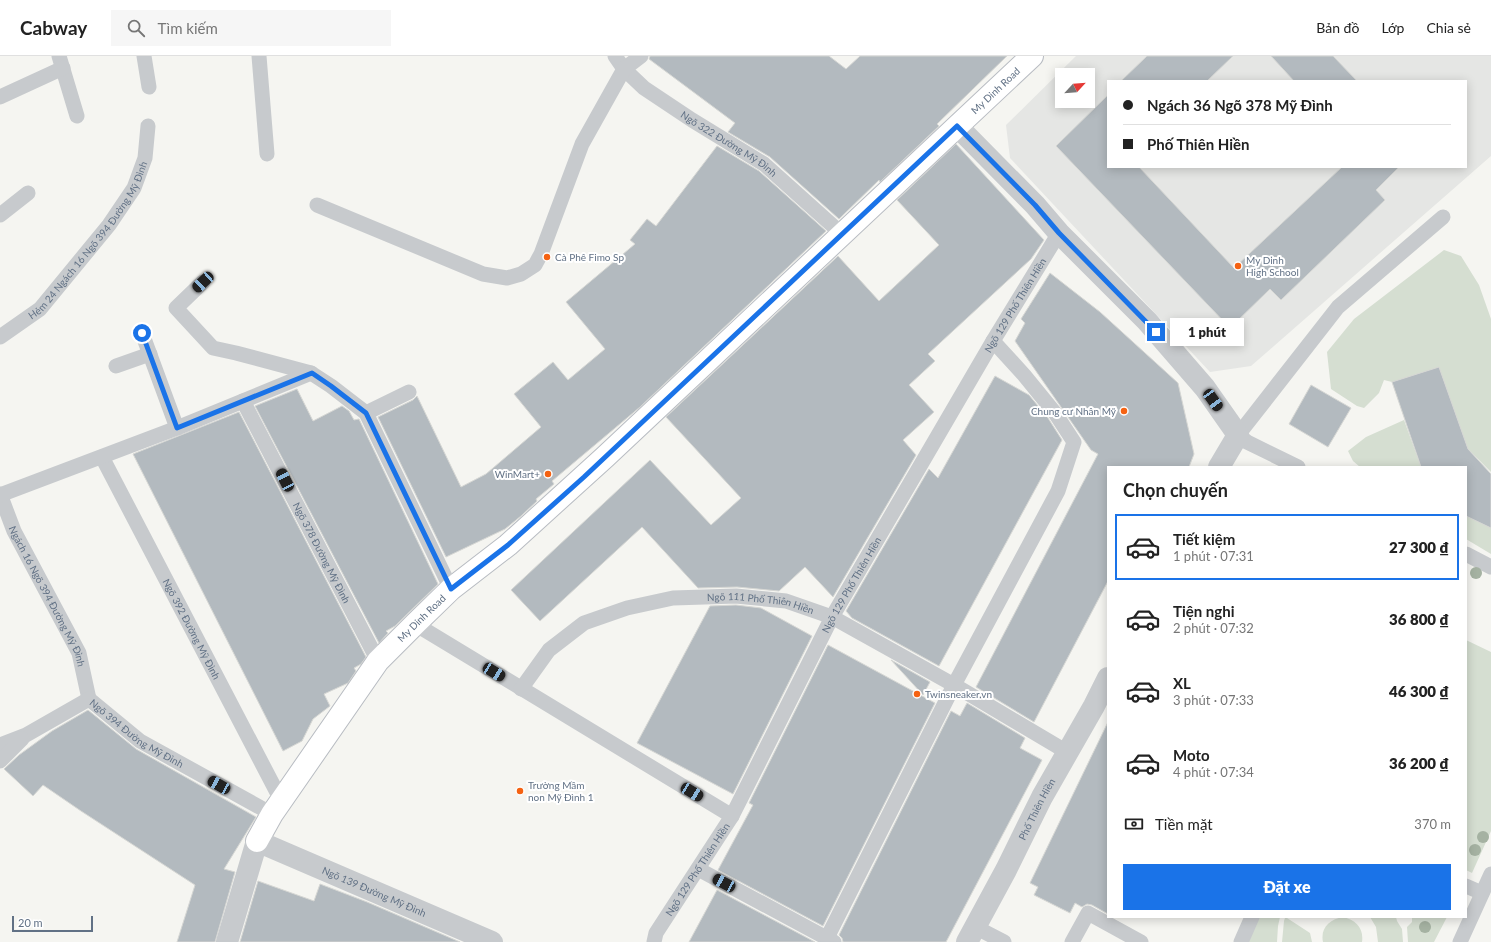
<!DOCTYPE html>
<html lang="vi">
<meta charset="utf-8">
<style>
body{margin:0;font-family:Lato,sans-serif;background:#f6f6f6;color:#222;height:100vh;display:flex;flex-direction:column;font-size:15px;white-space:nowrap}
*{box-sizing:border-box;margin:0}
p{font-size:13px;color:#767676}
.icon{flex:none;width:22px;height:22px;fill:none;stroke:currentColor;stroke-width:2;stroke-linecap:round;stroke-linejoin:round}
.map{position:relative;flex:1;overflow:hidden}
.drawer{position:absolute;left:1107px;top:410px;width:360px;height:452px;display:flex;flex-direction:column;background:#fff;border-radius:0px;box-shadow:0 2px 10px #0003}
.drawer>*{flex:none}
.top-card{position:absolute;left:1107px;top:24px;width:360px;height:88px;border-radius:0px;box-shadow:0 2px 10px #0003;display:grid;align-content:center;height:88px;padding:0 16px;background:#fff}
.needle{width:26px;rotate:64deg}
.controls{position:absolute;left:1055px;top:12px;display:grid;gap:8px}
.controls a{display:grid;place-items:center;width:40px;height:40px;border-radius:0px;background:#fff;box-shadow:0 2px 10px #0003;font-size:20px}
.scale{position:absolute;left:12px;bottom:10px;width:81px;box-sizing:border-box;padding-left:4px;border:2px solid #617185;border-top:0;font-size:11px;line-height:14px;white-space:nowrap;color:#617185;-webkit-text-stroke:3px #fff;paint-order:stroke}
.end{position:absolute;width:18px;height:18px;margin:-9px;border:5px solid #1a73e8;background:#fff;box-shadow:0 0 0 2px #fff}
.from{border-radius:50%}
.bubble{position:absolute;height:28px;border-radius:0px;background:#fff;box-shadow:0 2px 10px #0003;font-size:13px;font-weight:800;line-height:28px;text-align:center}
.car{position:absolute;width:12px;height:24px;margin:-12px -6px;border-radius:5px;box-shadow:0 0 3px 1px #0007;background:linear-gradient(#222 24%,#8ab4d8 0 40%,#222 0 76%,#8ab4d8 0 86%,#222 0)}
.top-card b{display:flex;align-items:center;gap:14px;height:38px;font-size:15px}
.top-card b+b{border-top:1px solid #e0e0e0}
.top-card i{width:10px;height:10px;background:#222}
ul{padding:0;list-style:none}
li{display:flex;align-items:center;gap:12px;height:66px;margin:0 8px 6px;padding:0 8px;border:2px solid transparent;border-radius:0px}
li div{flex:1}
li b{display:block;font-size:15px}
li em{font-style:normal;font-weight:800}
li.selected{border-color:#1a73e8}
li>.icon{width:36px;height:36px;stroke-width:1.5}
h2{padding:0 16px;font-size:18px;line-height:48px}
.pay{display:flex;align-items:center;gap:10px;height:44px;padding:0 16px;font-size:15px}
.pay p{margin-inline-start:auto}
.action{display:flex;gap:8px;margin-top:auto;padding:8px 16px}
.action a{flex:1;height:46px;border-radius:0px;background:#1a73e8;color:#fff;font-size:16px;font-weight:800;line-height:46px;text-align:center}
header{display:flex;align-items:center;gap:24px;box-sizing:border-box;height:56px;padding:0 20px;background:#fff;border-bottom:1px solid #e0e0e0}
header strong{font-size:19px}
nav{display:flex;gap:22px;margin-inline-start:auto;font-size:14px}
.search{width:280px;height:36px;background:#f6f6f6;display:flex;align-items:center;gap:10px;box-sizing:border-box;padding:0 14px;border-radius:0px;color:#767676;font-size:15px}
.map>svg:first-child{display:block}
.built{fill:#e5e6e4;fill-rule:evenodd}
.green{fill:#d5ded1}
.building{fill:#b3babf;stroke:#d6d7d4}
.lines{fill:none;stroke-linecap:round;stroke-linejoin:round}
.secondary-casing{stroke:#b8bcc2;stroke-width:24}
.lane{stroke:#c7cacd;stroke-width:15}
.street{stroke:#c7cacd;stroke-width:22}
.secondary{stroke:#fff;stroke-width:22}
.tree{fill:#a5b2a2}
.route{stroke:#1a73e8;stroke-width:5}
.poi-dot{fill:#f56212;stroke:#fff;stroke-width:1.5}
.labels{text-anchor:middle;stroke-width:4;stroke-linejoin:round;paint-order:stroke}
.street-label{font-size:10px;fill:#617185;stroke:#fff}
.poi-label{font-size:10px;fill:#617185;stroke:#fff;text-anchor:start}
</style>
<header>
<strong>Cabway</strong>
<div class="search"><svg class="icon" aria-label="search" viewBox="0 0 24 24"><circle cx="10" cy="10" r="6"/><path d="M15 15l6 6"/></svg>Tìm kiếm</div>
<nav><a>Bản đồ</a><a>Lớp</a><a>Chia sẻ</a></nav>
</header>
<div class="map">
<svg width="1491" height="886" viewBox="0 0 1491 886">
<rect width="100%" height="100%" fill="#f5f5f1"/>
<!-- built -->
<path class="built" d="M1076,0H1491V100L1251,310L1210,316L1010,102L1006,69ZM1062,19H1088V45H1062ZM1108,25H1466V111H1108Z"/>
<!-- green -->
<path class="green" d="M1444,194L1461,200L1479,229L1491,263V416L1468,393L1439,311L1392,326L1384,324L1379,337L1364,352L1357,350L1331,333L1327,296L1354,263Z
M1404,364L1421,411H1360L1353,405L1348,395L1366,381Z
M1466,460L1491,472V498L1466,483Z
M1466,584L1491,596V775L1472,817L1466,814Z
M1258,861H1280L1278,870L1277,886H1247Z
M1343,861C1356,864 1364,872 1362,886H1323C1320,872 1330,863 1343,861Z
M1370,861H1396L1397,865L1402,873L1403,886H1378L1376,871Z
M1412,861H1447L1434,886H1408L1407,871L1412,866Z
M1285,862H1287L1310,877L1312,886H1282L1284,865Z"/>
<!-- building -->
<path class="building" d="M650,0H829L846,13L860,0H1007L937,68L939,70L880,126L879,124L839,163L770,101L728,76L735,67L649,3Z
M1147,0H1233L1207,25H1121Z
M1271,0H1333L1357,25H1294Z
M1108,39V111H1139L1234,212L1342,111H1399L1376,134L1385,144L1281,244L1270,233L1230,272L1056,90Z
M956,88L1044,184L1031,203L928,298L935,305L909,329L934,356L903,384L916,399L833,541L805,511L779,535L737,531L698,532L642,471L540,565L511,534L650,404L711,469L741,442L666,361L838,200L879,245L939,189L897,144Z
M717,90L759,115L826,175L640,351L552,425L554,428L536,443L537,445L521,460L505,473L446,501L378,361L413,344L417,340L461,431L486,418L541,371L514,338L553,306L568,324L605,293L566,246L635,188L630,184L647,163L656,170Z
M1050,217L1100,256L1178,327L1194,398L1189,411H1108V525L1034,666L976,631L1098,398L1091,394L1015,285L1025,267L1021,263Z
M1439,311L1468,393L1491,418V472L1466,460V411H1421L1392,326Z
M995,320L1029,339L1048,362L1062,384L939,610L852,562L846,555L929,413L938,422Z
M1311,329L1351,352L1328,391L1289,368Z
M297,333L313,365L342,350L349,355L354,364L359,363L438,528L395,570L386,575L388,577L379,587L255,350Z
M239,356L366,601L361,608L354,612L356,615L348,627L324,638L330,650L313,663L302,685L283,695L133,398Z
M736,549L761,552L812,580L733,738L637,687L710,550Z
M828,589L935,647L823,870L718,814L753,749L749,747Z
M891,604L930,626L923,639Z
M967,647L1025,682L1020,692L1042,704L946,886H843L842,882L839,879L951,655L960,660Z
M88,654L136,693L256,761L224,813L235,816L215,886H177L195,829L81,755L43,729L33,740L4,713L19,699L52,675Z
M1108,666V858L1092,849L1087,848L1082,851L1075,847L1070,857L1034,839L1038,831L1030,827Z
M258,825L314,845L320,828L367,846L460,886H240Z
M717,834L815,886H689Z"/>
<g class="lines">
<!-- secondary casing -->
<g class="secondary-casing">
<g id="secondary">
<path id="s11" d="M257,785L272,758L378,605L415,568L451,533L508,489L605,401L1032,0"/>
</g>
</g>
<!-- lane -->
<g class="lane">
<path d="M59,0L77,60"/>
<path d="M144,0L149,31"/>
<path d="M259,0L267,98"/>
<path id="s1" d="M615,0L624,13L644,32L692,64L764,108L842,178"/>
<path d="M0,41L63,12"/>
<path d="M317,149L483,218L507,222L521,218L535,209L541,198L582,88L624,13L641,0"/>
<path d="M0,159L28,137"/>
<path d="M203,226L176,252L213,292L236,297L311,317L331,330L366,357L451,533"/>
<path d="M142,277L177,372"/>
<path id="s2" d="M0,281L40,253L109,169L134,132L145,102L148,70"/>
<path d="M116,310L150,298"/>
<path id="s3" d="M243,345L378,605"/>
<path d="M366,357L409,336"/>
<path id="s4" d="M102,401L281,744"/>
<path d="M1298,411L1247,386L1238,379L1338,251L1443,161"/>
<path id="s5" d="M0,438L14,475L79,597L89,643"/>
<path d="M0,439L177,372L311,317"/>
<path d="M1466,498L1491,511"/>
<path d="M415,568L732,760"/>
<path id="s6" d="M521,633L549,594L584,567L627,552L673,542L736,540L786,545L832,561L954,629L1067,696"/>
<path id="s7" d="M89,643L140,685L272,758"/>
<path d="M0,689L26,679L89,643"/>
<path d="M0,705L22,683"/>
<path d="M698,813L834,886"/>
<path d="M1466,830L1482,837"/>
<path d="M975,871L1004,886"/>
<path d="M827,882L954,629L1058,435L1074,386L1055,357L1024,319L993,285"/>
<path id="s8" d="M654,886L656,877L732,760L832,561L993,285L1059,177"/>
<path d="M1072,886L1088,857L1141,886"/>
<path d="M1241,886L1252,861"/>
<path d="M1460,886L1491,818"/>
</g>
<!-- street -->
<g class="street">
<path d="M957,70L1035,149L1059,177L1147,265L1205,332L1238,379L1219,411"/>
<path id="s9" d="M227,886L257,785L492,886"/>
<path id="s10" d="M967,886L1006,814L1042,741L1094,650L1108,622"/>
</g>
<!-- secondary -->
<use href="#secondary" class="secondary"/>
</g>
<!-- trees -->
<g class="tree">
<circle cx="1476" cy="517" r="6"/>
<circle cx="1483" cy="781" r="6"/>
<circle cx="1475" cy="794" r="6"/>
<circle cx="1425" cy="871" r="6"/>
</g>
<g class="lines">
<!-- route -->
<path class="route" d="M142,277L177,372L312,317L331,330L366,357L451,533L508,489L584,421L957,70L1035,149L1059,177L1156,276"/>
</g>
<!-- markers -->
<g class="poi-dot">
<circle cx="547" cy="201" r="4"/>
<circle cx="1238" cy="210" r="4"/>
<circle cx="1124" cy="355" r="4"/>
<circle cx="548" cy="418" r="4"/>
<circle cx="917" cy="638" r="4"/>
<circle cx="520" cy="735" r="4"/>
</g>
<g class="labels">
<!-- street labels -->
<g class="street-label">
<text dy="4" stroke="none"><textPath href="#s11" startOffset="1058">My Dinh Road</textPath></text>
<text dy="4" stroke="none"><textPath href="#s1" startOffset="145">Ngõ 322 Đường Mỹ Đình</textPath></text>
<text dy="4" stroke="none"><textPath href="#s2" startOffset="133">Hẻm 24 Ngách 16 Ngõ 394 Đường Mỹ Đình</textPath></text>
<text dy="4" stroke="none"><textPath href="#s8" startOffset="733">Ngõ 129 Phố Thiên Hiền</textPath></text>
<text dy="4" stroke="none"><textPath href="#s3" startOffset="171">Ngõ 378 Đường Mỹ Đình</textPath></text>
<text dy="4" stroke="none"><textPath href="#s8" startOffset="409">Ngõ 129 Phố Thiên Hiền</textPath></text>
<text dy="4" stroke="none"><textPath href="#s5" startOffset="113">Ngách 16 Ngõ 394 Đường Mỹ Đình</textPath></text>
<text dy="4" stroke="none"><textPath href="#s6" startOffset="273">Ngõ 111 Phố Thiên Hiền</textPath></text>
<text dy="4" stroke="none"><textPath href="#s11" startOffset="278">My Dinh Road</textPath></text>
<text dy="4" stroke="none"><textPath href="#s4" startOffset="194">Ngõ 392 Đường Mỹ Đình</textPath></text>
<text dy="4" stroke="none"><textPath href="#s7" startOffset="59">Ngõ 394 Đường Mỹ Đình</textPath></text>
<text dy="4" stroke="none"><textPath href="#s10" startOffset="150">Phố Thiên Hiền</textPath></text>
<text dy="4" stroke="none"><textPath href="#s8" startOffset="85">Ngõ 129 Phố Thiên Hiền</textPath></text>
<text dy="4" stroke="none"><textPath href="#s9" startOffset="233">Ngõ 139 Đường Mỹ Đình</textPath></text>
</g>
<!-- poi labels -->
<g class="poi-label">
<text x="555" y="205">Cà Phê Fimo Sp</text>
<text x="1246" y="208">My Dinh<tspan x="1246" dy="12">High School</tspan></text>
<text x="1116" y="359" text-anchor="end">Chung cư Nhân Mỹ</text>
<text x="540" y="422" text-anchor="end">WinMart+</text>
<text x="925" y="642">Twinsneaker.vn</text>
<text x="528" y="733">Trường Mầm<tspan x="528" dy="12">non Mỹ Đình 1</tspan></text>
</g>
</g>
</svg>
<div class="controls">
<a><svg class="needle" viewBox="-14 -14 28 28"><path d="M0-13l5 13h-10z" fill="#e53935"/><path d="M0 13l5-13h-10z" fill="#767676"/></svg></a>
</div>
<div class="scale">20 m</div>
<i class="end from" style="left:142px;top:277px"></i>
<i class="end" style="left:1156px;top:276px"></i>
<div class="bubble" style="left:1170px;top:262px;width:74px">1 phút</div>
<i class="car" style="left:203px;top:226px;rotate:227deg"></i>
<i class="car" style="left:1213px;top:344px;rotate:144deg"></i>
<i class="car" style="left:285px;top:424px;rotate:333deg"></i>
<i class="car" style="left:494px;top:616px;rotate:121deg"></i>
<i class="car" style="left:219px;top:729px;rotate:299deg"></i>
<i class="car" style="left:692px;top:736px;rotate:121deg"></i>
<i class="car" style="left:724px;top:827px;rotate:298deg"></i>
<div class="top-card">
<b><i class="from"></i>Ngách 36 Ngõ 378 Mỹ Đình</b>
<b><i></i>Phố Thiên Hiền</b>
</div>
<section class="drawer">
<h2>Chọn chuyến</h2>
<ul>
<li class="selected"><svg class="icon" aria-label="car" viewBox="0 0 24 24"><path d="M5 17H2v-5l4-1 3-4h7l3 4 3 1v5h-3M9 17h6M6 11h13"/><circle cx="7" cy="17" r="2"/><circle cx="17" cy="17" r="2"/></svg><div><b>Tiết kiệm</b><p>1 phút · 07:31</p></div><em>27 300 ₫</em></li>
<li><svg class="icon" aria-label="car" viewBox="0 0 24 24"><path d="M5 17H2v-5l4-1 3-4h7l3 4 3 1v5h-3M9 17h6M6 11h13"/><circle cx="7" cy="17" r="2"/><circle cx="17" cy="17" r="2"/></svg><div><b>Tiện nghi</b><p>2 phút · 07:32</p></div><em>36 800 ₫</em></li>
<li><svg class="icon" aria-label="car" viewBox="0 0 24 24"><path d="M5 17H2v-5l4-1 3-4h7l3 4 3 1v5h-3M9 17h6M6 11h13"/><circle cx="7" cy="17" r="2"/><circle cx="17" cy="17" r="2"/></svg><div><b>XL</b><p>3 phút · 07:33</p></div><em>46 300 ₫</em></li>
<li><svg class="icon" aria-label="car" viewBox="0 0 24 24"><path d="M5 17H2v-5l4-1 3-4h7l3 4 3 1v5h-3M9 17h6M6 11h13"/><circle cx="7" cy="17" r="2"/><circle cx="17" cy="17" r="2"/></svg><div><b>Moto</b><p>4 phút · 07:34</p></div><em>36 200 ₫</em></li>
</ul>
<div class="pay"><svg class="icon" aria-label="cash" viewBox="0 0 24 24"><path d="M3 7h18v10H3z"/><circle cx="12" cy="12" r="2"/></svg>Tiền mặt<p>370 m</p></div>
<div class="action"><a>Đặt xe</a></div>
</section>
</div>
